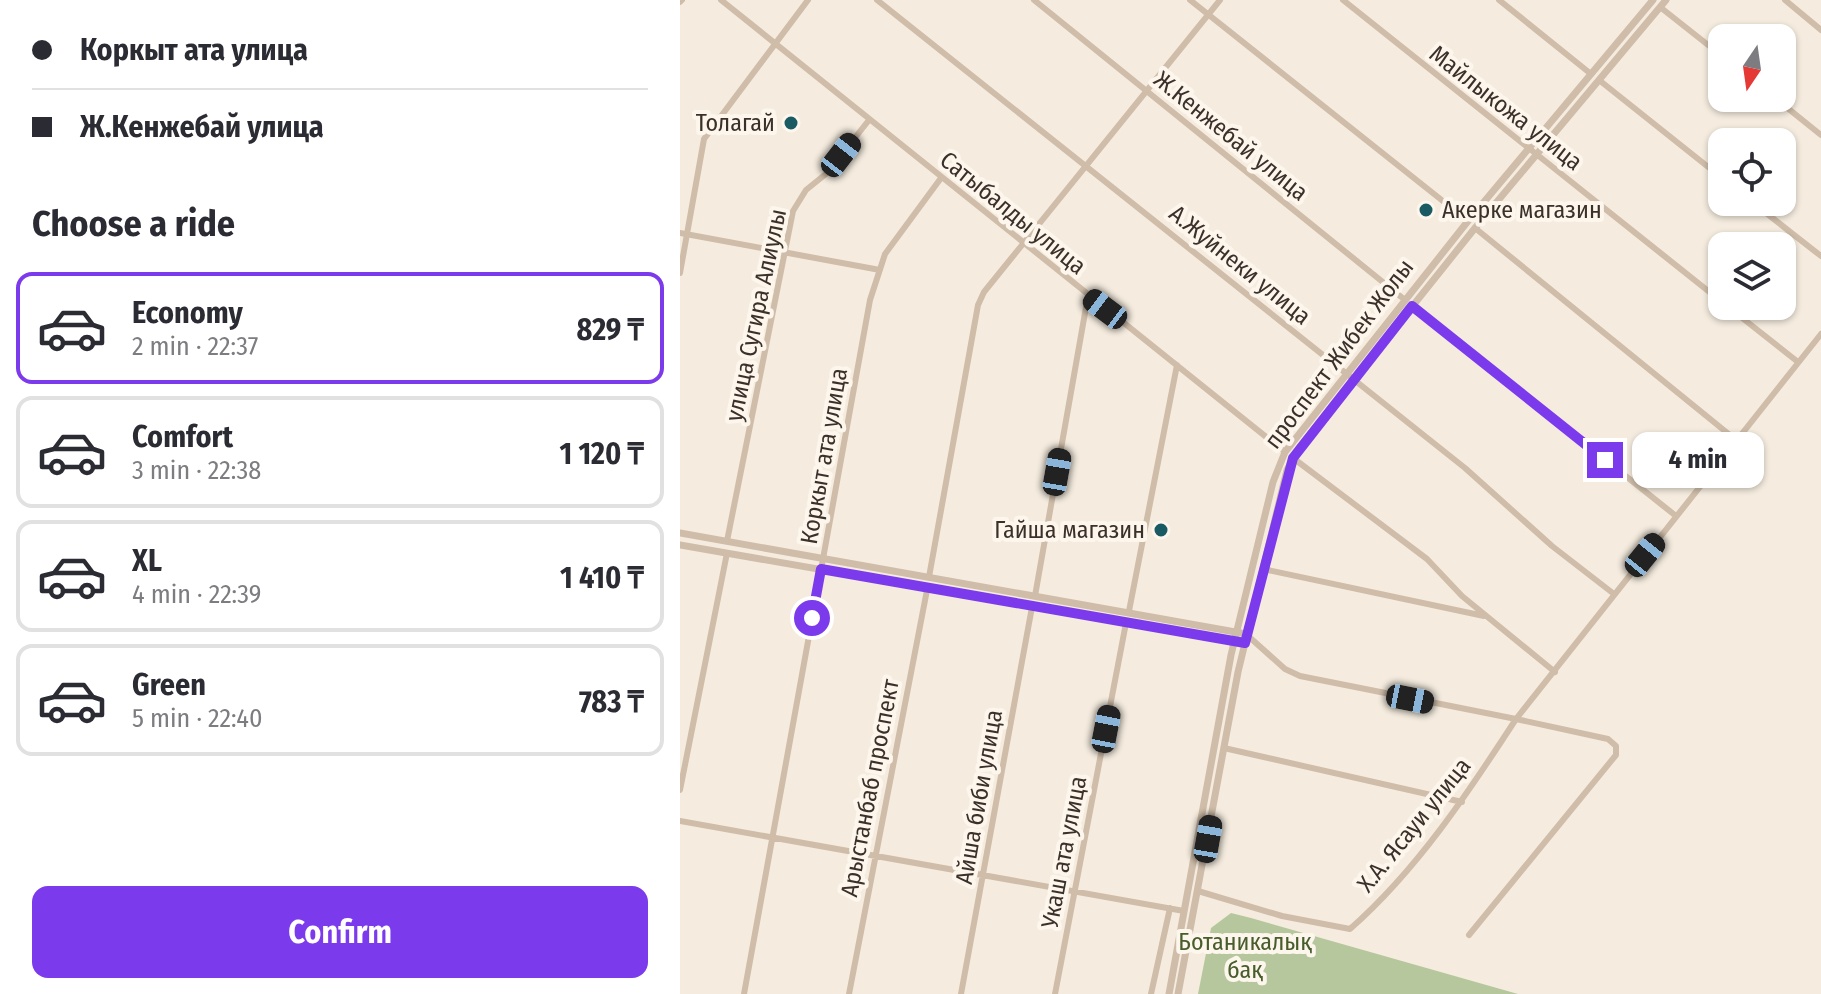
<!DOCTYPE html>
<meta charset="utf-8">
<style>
body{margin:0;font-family:"Fira Sans Condensed",sans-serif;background:#f7f7f7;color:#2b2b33;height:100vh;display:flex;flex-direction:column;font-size:30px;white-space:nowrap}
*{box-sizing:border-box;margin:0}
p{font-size:26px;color:#7c7c81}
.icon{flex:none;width:44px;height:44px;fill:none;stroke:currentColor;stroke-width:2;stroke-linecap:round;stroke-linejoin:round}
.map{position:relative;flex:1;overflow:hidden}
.side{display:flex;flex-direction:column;background:#fff;width:680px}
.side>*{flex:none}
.top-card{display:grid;align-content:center;height:176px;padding:0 32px;background:#fff}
.needle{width:52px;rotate:193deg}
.fabs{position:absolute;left:1028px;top:24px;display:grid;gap:16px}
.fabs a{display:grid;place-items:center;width:88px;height:88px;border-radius:16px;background:#fff;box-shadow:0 2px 6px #0004;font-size:40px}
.end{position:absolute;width:36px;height:36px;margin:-18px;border:10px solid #7c3aed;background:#fff;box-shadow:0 0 0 4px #fff}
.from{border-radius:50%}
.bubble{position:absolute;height:56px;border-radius:16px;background:#fff;box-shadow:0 2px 6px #0004;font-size:26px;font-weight:700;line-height:56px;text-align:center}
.car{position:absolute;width:24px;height:48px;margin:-24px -12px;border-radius:10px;box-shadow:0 0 6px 2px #0007;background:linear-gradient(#222 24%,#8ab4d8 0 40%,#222 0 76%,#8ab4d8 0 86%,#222 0)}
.top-card b{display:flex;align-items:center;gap:28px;height:76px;font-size:30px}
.top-card b+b{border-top:2px solid #e1e1e2}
.top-card i{width:20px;height:20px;background:#2b2b33}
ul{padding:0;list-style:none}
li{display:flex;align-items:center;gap:24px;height:112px;margin:0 16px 12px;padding:0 16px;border:4px solid #e1e1e2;border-radius:16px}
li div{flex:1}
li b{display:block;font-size:30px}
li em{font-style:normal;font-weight:700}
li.current{border-color:#7c3aed}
li>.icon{width:72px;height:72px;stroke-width:1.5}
h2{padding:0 32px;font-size:36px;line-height:96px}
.cta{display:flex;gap:16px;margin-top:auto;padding:16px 32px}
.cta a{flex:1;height:92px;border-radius:16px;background:#7c3aed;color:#fff;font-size:32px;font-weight:700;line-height:92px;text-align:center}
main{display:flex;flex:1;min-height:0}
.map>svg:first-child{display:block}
.green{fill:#b6c79d}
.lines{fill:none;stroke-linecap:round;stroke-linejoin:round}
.minor{stroke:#cfbda9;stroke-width:6}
.tertiary{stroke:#cfbda9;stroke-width:7}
.route{stroke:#7c3aed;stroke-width:10}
.poi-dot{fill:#1a5a63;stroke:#fcf6ed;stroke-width:3}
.labels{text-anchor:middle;stroke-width:8;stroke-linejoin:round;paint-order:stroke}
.street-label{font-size:24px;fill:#3c312a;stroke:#fcf6ed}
.poi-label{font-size:24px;fill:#3c312a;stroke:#fcf6ed;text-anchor:end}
.park-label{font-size:24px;fill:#485d2b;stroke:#fcf6ed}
</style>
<main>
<section class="side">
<div class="top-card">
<b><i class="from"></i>Коркыт ата улица</b>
<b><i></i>Ж.Кенжебай улица</b>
</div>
<h2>Choose a ride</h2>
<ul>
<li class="current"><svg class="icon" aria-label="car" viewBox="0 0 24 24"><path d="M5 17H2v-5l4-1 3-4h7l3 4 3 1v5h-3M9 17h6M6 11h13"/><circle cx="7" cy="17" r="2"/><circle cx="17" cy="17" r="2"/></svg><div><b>Economy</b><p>2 min · 22:37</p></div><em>829 ₸</em></li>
<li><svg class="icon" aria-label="car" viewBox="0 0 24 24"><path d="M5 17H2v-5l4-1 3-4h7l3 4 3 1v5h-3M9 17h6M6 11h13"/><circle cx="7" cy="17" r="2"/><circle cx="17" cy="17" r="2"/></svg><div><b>Comfort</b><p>3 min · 22:38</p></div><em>1 120 ₸</em></li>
<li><svg class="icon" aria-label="car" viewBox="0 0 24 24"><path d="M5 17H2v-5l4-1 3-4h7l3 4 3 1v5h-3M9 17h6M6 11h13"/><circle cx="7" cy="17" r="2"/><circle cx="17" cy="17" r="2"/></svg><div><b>XL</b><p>4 min · 22:39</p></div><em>1 410 ₸</em></li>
<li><svg class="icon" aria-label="car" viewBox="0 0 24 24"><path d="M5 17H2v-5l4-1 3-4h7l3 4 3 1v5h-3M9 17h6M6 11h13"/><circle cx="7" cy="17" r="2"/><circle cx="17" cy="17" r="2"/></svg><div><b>Green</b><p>5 min · 22:40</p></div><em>783 ₸</em></li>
</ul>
<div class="cta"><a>Confirm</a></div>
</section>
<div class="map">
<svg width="1141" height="994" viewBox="0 0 1141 994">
<rect width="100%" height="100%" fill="#f5ecdf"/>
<!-- green -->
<path class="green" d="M551,913L571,918L838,994H518L531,928Z"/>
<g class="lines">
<!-- minor -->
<path class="minor" d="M41,0L605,452
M197,0L785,468L872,546L934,594
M354,0L725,300
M510,0L788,221
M663,0L1042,302
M819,0L911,74
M1105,0L1141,30
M0,2L2,0
M980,7L1042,56
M919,80L1042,178
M1095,98L1141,135
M1072,202L1141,256
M795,228L1056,440
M0,233L200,270
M0,273L24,139L128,0
M732,306L996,516
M1047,306L1118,362
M613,458L747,559L782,596L875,672
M47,541L113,211L126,190L147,173L189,120
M583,569L804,616
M249,577L298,305L304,292L540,0
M355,596L408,296
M449,611L497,365
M544,748L782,802
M0,790L47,553
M0,821L504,911
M518,891L602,916L670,929C737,870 788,793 836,719L620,676L605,669L567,635
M789,935L936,755V746L928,739L836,719L1141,334
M64,994L190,300L205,254L261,178
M169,994L247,590
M281,994L352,607
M375,994L446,623
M471,994L490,908"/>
<!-- tertiary -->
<path class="tertiary" d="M0,533L561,633
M0,545L557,642
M489,994L551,655L593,482L605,452L788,221L973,0
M498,994L558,672L607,470L619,448L795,228L986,0"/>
</g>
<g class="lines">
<!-- route -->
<path class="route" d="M132,618L141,569L565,643L613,458L732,306L925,460"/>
</g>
<!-- markers -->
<g class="poi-dot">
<circle cx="111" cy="123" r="8"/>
<circle cx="746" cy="210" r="8"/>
<circle cx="481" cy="530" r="8"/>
</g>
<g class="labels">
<!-- street labels -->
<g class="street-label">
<text transform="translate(826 108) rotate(38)" y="8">Майлыкожа улица</text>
<text transform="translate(551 136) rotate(39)" y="8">Ж.Кенжебай улица</text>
<text transform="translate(333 213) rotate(39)" y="8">Сатыбалды улица</text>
<text transform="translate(560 265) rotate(39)" y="8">А.Жуйнеки улица</text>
<text transform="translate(76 315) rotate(-78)" y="8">улица Сугира Алиулы</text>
<text transform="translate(659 354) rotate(-53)" y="8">проспект Жибек Жолы</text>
<text transform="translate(144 456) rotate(-80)" y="8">Коркыт ата улица</text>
<text transform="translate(190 788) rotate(-79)" y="8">Арыстанбаб проспект</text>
<text transform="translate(299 797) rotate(-80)" y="8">Айша биби улица</text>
<text transform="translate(734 825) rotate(-51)" y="8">Х.А. Ясауи улица</text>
<text transform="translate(384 852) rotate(-79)" y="8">Укаш ата улица</text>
</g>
<!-- poi labels -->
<g class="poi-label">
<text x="95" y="131">Толагай</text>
<text x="762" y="218" text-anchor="start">Акерке магазин</text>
<text x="465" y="538">Гайша магазин</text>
</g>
<!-- park labels -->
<g class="park-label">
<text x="565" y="950">Ботаникалық<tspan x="565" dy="28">бақ</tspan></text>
</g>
</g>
</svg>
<div class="fabs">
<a><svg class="needle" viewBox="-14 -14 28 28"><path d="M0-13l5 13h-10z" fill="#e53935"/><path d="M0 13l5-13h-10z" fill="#7c7c81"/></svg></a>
<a><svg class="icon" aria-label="locate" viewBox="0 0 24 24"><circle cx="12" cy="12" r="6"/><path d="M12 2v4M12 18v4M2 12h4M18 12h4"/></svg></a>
<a><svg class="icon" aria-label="layers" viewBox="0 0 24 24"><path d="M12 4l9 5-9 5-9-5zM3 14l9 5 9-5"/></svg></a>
</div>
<i class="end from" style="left:132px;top:618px"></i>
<i class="end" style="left:925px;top:460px"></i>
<div class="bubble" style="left:952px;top:432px;width:132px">4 min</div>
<i class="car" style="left:161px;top:155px;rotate:38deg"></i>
<i class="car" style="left:425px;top:309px;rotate:307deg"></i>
<i class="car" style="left:377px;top:472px;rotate:10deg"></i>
<i class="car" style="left:965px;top:555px;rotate:39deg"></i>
<i class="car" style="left:730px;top:699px;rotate:101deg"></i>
<i class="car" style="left:426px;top:729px;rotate:11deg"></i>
<i class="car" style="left:528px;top:839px;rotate:10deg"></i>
</div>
</main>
